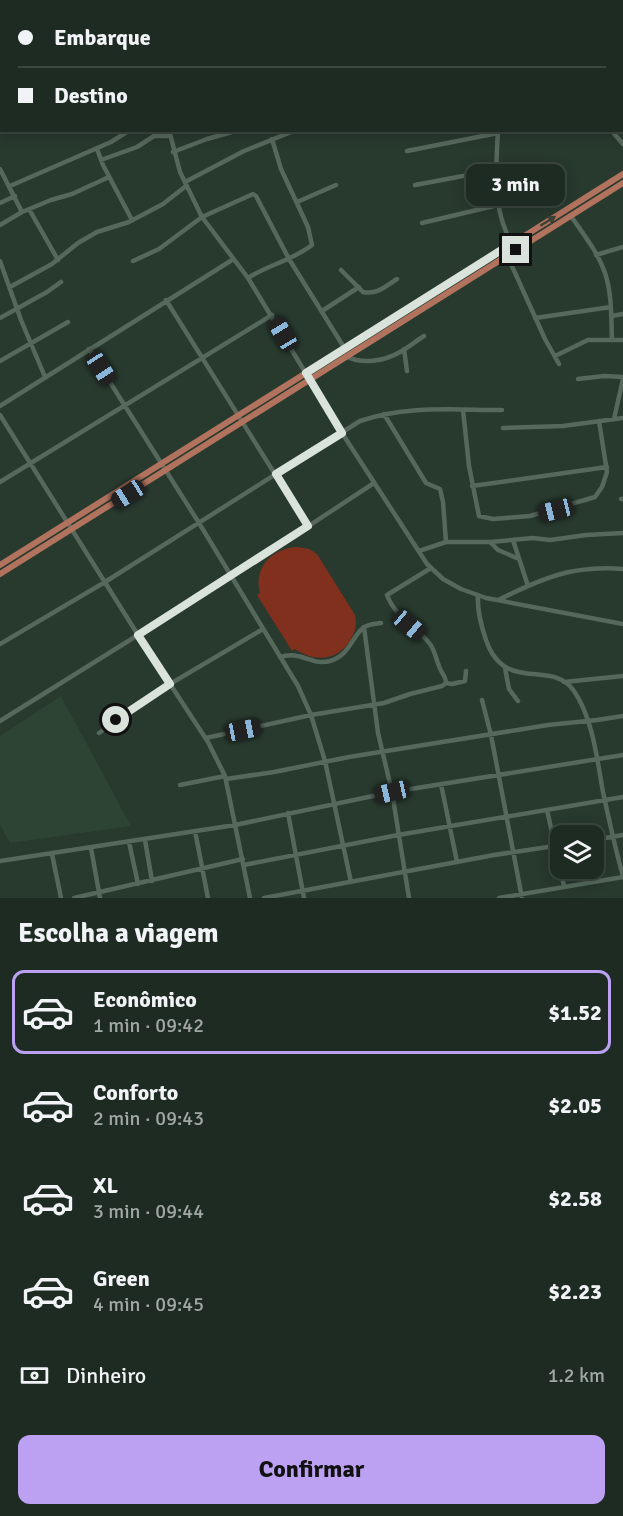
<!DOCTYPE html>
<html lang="pt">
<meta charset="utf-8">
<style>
body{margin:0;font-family:Signika,sans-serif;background:#2b372f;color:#f1f3f6;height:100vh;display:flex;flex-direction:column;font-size:22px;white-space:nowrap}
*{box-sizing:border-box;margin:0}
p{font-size:20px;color:#a1a7a5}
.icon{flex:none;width:33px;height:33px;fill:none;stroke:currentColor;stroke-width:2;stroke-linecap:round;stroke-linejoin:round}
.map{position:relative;height:898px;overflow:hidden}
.sheet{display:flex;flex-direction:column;background:#1e2b22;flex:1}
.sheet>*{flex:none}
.guide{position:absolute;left:0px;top:0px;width:624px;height:132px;box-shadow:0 3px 15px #0003,0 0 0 2px #3c4740;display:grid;align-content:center;height:132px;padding:0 18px;background:#1e2b22}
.tools{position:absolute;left:550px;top:825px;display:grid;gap:12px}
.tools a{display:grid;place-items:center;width:54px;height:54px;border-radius:12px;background:#1e2b22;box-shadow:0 3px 15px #0003,0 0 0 2px #3c4740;font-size:30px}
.end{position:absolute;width:27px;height:27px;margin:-14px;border:8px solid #d9e3dc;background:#111;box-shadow:0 0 0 3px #111}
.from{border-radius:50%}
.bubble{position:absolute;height:42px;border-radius:12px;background:#1e2b22;box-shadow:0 3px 15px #0003,0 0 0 2px #3c4740;font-size:20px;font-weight:700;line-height:42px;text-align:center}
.car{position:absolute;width:18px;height:36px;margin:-18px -9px;border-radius:8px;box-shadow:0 0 4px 2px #0007;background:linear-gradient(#222 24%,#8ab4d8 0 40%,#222 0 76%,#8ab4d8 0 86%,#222 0)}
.guide b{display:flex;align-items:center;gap:21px;height:57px;font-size:22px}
.guide b+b{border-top:2px solid #3c4740}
.guide i{width:15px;height:15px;background:#f1f3f6}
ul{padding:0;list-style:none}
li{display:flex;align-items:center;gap:18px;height:84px;margin:0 12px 9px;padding:0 6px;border:3px solid transparent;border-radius:12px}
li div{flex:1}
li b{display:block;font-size:22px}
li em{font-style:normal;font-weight:700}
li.current{border-color:#bca0f2}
li>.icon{width:54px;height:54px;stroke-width:1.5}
h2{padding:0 18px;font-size:27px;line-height:72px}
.pay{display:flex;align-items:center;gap:15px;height:66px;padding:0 18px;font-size:22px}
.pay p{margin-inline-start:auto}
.action{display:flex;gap:12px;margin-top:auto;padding:12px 18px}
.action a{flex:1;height:69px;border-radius:12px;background:#bca0f2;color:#111;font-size:24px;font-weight:700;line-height:69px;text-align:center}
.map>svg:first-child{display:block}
.built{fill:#2d4334}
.green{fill:#81301e}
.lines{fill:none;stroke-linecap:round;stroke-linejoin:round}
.minor{stroke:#56685c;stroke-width:4.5}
.major{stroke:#b2735e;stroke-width:6}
.oneway{fill:#3d4235}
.route{stroke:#d9e3dc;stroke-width:8}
</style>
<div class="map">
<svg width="623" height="898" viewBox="0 0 623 898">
<rect width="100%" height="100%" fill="#28392e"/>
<!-- built -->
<path class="built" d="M61,696L131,826L10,843L0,825V736Z"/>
<!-- green -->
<path class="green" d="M297,547L309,549L317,554L355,615C357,623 356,629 352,637C340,661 315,663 295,649L292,651L257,595L260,593C253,567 273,548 297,547Z"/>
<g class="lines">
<!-- minor -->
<path class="minor" d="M31,0V2
M147,0L148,2
M450,0V2
M563,0V2
M617,0V2
M171,2V0
M505,2V0
M622,22H623
M622,53H623
M622,91H623
M169,130L180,172L202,217L248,278L342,433L427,564L443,579L461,589L486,598L623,624
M498,130C496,171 491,214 516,250
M611,130L623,144
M97,149L103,165L132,220
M407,151L498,133
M173,152L207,139L239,130
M101,160L137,147L154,136H170
M0,169L22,212
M185,182L244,151L296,130
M415,185L495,170
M10,186L111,142L130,130
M297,202L336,185
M0,203L15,196
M29,209L58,260
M571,216C583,234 598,252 605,273C612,294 611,316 612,339
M422,223L498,205
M0,225L22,212L51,200L72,194L109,177
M506,253L545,339L559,364
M596,255L623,247
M0,261L21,320L45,377
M133,261L159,249L202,217L253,194L256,196L289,259L345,349
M341,270L363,292C377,295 386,286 397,279
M248,278C268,265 293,260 312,245L308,227L281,169L272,139
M10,287L52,264L78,243L97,232L129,222L163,204L186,186
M166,300L308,527
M322,311L359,287
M611,316L623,314
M0,318L47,292L61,282
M535,318L611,307
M89,349L199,523L298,686L311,715L325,761L351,882
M404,349L407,371
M346,356C361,365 385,361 400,352C409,347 416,341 424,336
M555,356L588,340H623
M0,361L68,322
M578,379L604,376L623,377
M0,406L232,260
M463,410L469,466L479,516L493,519L530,516L595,497L602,487L607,472L599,421
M384,414L426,483L440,489L443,502L446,542
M0,415L138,635L208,742L225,776L250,898
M614,419L623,379
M503,428L563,426L623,418
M0,482L272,315
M472,486L607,467
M621,499H623
M513,540L528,586
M490,542L498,550L519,559
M419,551L446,542H490L533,538L550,540L586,535L623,533
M431,568L387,595C395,617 417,627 430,644C435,651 436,659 439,666C441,673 446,676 446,683
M478,595C477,611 481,625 486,640C505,695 552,658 574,691C593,719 597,759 603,792C609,820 615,848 623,876
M498,600C543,578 572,565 623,569
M364,627L378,733L392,792L409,898
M0,644L105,582L360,421C406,405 454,410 502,410
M280,657C302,650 310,666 330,661C350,655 351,638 363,628C368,624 375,624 381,623
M505,668L509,689L518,701
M564,682L623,676
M482,700L491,735L522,898
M0,721L231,577L374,483
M99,733L170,684L263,629
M206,738L311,715L384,703L410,694L442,686L446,683L452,684L465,681L466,671
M226,779L274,772L349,757L548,725L597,720L623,716
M441,784L457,862
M180,785L225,776
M547,810L564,886
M288,813L304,898
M195,831L208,898
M145,840L152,881
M594,840L623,835
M129,842L138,884
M91,848L100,898
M52,854L61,898
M0,861L235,825L392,792L623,755
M244,865L398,835L623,797
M74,898L243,859
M264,898L494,855L561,845
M499,898L623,877"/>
<!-- major -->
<path class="major" d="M0,565L623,174
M0,574L623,183"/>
</g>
<!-- one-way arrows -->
<defs><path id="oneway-solid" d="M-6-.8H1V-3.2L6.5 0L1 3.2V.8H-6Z" transform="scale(1.5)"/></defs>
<use class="oneway" href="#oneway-solid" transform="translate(548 221) rotate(-32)"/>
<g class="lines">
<!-- route -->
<path class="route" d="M116,720L170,684L138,635L308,526L276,474L342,433L306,373L511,244L516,250"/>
</g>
</svg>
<div class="tools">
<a><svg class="icon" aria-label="layers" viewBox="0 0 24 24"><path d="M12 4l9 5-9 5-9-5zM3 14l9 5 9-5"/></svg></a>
</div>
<i class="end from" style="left:116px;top:720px"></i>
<i class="end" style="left:516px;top:250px"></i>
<div class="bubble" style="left:466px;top:164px;width:99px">3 min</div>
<i class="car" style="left:283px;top:334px;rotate:329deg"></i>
<i class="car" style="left:101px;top:368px;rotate:147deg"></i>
<i class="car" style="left:128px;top:494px;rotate:238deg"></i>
<i class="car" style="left:556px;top:510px;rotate:256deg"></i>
<i class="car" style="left:409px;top:625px;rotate:130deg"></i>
<i class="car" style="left:243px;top:730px;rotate:79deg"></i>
<i class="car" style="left:392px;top:792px;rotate:257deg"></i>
<div class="guide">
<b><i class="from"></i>Embarque</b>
<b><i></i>Destino</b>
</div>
</div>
<section class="sheet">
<h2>Escolha a viagem</h2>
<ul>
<li class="current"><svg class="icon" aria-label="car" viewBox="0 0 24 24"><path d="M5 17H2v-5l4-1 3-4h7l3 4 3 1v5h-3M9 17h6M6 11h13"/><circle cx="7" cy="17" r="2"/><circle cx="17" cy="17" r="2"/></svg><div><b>Econômico</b><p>1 min · 09:42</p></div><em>$1.52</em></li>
<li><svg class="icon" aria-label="car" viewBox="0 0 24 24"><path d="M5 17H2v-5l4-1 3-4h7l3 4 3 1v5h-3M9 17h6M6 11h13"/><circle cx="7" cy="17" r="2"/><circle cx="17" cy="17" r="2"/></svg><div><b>Conforto</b><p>2 min · 09:43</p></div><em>$2.05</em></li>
<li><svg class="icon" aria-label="car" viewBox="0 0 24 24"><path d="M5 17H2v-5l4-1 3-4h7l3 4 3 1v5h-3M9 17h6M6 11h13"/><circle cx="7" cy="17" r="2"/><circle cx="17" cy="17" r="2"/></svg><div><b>XL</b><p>3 min · 09:44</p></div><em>$2.58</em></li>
<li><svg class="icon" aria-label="car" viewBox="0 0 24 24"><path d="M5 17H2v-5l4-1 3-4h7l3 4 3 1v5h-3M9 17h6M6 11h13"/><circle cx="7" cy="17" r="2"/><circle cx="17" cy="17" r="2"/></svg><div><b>Green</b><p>4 min · 09:45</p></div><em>$2.23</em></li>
</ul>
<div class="pay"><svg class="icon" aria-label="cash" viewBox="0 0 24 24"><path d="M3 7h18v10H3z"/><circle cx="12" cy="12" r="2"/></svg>Dinheiro<p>1.2 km</p></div>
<div class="action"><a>Confirmar</a></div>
</section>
